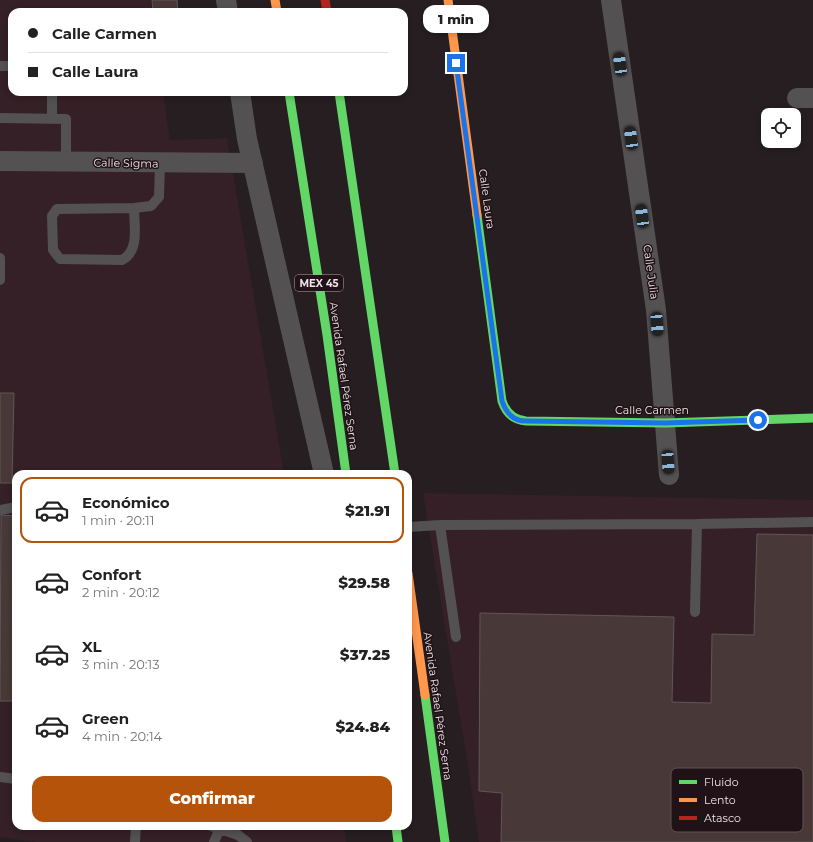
<!DOCTYPE html>
<html lang="es">
<meta charset="utf-8">
<style>
body{margin:0;font-family:Montserrat,sans-serif;background:#f2f2f2;color:#222;height:100vh;display:flex;flex-direction:column;font-size:15px;white-space:nowrap}
*{box-sizing:border-box;margin:0}
p{font-size:13px;color:#767676}
.icon{flex:none;width:22px;height:22px;fill:none;stroke:currentColor;stroke-width:2;stroke-linecap:round;stroke-linejoin:round}
.map{position:relative;flex:1;overflow:hidden}
.side{position:absolute;left:12px;top:470px;width:400px;height:360px;display:flex;flex-direction:column;background:#fff;border-radius:12px;box-shadow:0 2px 6px #0003}
.side>*{flex:none}
.hud{position:absolute;left:8px;top:8px;width:400px;height:88px;border-radius:12px;box-shadow:0 2px 6px #0003;display:grid;align-content:center;height:88px;padding:0 20px;background:#fff}
.fabs{position:absolute;left:761px;top:108px;display:grid;gap:8px}
.fabs a{display:grid;place-items:center;width:40px;height:40px;border-radius:8px;background:#fff;box-shadow:0 2px 6px #0003;font-size:20px}
.end{position:absolute;width:18px;height:18px;margin:-9px;border:5px solid #1a73e8;background:#fff;box-shadow:0 0 0 2px #fff}
.from{border-radius:50%}
.bubble{position:absolute;height:28px;border-radius:12px;background:#fff;box-shadow:0 2px 6px #0003;font-size:13px;font-weight:800;line-height:28px;text-align:center}
.car{position:absolute;width:12px;height:24px;margin:-12px -6px;border-radius:5px;box-shadow:0 0 3px 1px #0007;background:linear-gradient(#222 24%,#8ab4d8 0 40%,#222 0 76%,#8ab4d8 0 86%,#222 0)}
.hud b{display:flex;align-items:center;gap:14px;height:38px;font-size:15px}
.hud b+b{border-top:1px solid #e0e0e0}
.hud i{width:10px;height:10px;background:#222}
ul{padding:7px 0 0;list-style:none}
li{display:flex;align-items:center;gap:12px;height:66px;margin:0 8px 6px;padding:0 12px;border:2px solid transparent;border-radius:12px}
li div{flex:1}
li b{display:block;font-size:15px}
li em{font-style:normal;font-weight:800}
li.selected{border-color:#b45309}
li>.icon{width:36px;height:36px;stroke-width:1.5}
.button{display:flex;gap:8px;margin-top:auto;padding:8px 20px}
.button a{flex:1;height:46px;border-radius:12px;background:#b45309;color:#fff;font-size:16px;font-weight:800;line-height:46px;text-align:center}
.map>svg:first-child{display:block}
.built{fill:#342026}
.building{fill:#483938;stroke:#5f5757}
.lines{fill:none;stroke-linecap:round;stroke-linejoin:round}
.lane{stroke:#545153;stroke-width:10}
.street{stroke:#545153;stroke-width:20}
.fast{stroke:#63d668;stroke-width:9}
.slow{stroke:#ff974d;stroke-width:9}
.jam{stroke:#b3261e;stroke-width:9}
.route{stroke:#1a73e8;stroke-width:5}
.labels{text-anchor:middle;stroke-width:3;stroke-linejoin:round;paint-order:stroke}
.shield{fill:#201216;stroke:#b1a5a8;stroke-width:1}
.shield-label{font-size:10px;font-weight:bold;fill:#efe4e7}
.street-label{font-size:11px;fill:#efe4e7;stroke:#201216}
.key{fill:#201216;stroke:#5e5155;stroke-width:1}
.key-label{font-size:11px;fill:#efe4e7}
</style>
<div class="map">
<svg width="813" height="842" viewBox="0 0 813 842">
<rect width="100%" height="100%" fill="#261e20"/>
<!-- built -->
<path class="built" d="M0,0H151L152,12H12V92H163L170,140L227,138L284,474H16V826H344L346,842H35L0,837Z
M423,493L813,500V842H479L467,760Z"/>
<!-- building -->
<path class="building" d="M152,0H177L178,12H153Z
M0,393H14L12,483H0Z
M1,515L16,516V701H0Z
M757,534L813,535V842H501L502,793L479,791L480,613L674,617L672,702L711,703L712,634L754,635Z"/>
<g class="lines">
<!-- lane -->
<path class="lane" d="M0,66H12
M52,92V118
M0,118L66,119V162
M134,208C134,225 140,251 122,260L60,259L53,250L52,216L57,209L134,208L151,206L159,197L160,163
M0,258V280
M0,510L16,507
M697,524L813,522
M440,525L456,637
M408,527L440,525L697,524L695,612
M0,777L16,779
M211,826L238,835L247,842
M135,842L136,826
M214,842L221,826"/>
<!-- street -->
<path class="street" d="M226,0L228,12
M611,0L656,310L669,475
M240,92L247,139L324,474
M797,98H813
M0,161L253,163"/>
<!-- fast -->
<path class="fast" d="M289,92L327,335L346,474
M339,92L395,474
M477,215L502,401C506,413 513,420 526,421L665,423L813,418
M425,695L445,842
M396,826L398,842"/>
<!-- slow -->
<path class="slow" d="M275,0L277,12
M448,0L477,215
M408,573L425,695"/>
<!-- jam -->
<path class="jam" d="M325,0L327,12"/>
</g>
<g class="lines">
<!-- route -->
<path class="route" d="M456,63L502,401C506,413 513,421 526,421L665,423L758,420"/>
</g>
<g class="labels">
<!-- shield labels -->
<rect class="shield" x="295" y="275" width="48" height="16" rx="3"/>
<g class="shield-label">
<text x="319" y="287">MEX 45</text>
</g>
<!-- street labels -->
<g class="street-label">
<text transform="translate(126 163) rotate(1)" y="4">Calle Sigma</text>
<text transform="translate(487 199) rotate(82)" y="4">Calle Laura</text>
<text transform="translate(651 272) rotate(82)" y="4">Calle Julia</text>
<text transform="translate(344 376) rotate(82)" y="4">Avenida Rafael Pérez Serna</text>
<text x="652" y="414">Calle Carmen</text>
<text transform="translate(438 706) rotate(82)" y="4">Avenida Rafael Pérez Serna</text>
</g>
</g>
<!-- legend -->
<rect x="671" y="768" width="132" height="64" rx="6" class="key"/>
<rect x="679" y="780" width="18" height="4" fill="#63d668"/>
<rect x="679" y="798" width="18" height="4" fill="#ff974d"/>
<rect x="679" y="816" width="18" height="4" fill="#b3261e"/>
<g class="key-label">
<text x="704" y="786">Fluido</text>
<text x="704" y="804">Lento</text>
<text x="704" y="822">Atasco</text>
</g>
</svg>
<div class="fabs">
<a><svg class="icon" aria-label="locate" viewBox="0 0 24 24"><circle cx="12" cy="12" r="6"/><path d="M12 2v4M12 18v4M2 12h4M18 12h4"/></svg></a>
</div>
<i class="end from" style="left:758px;top:420px"></i>
<i class="end" style="left:456px;top:63px"></i>
<div class="bubble" style="left:423px;top:5px;width:66px">1 min</div>
<i class="car" style="left:620px;top:64px;rotate:352deg"></i>
<i class="car" style="left:631px;top:138px;rotate:352deg"></i>
<i class="car" style="left:642px;top:216px;rotate:352deg"></i>
<i class="car" style="left:657px;top:324px;rotate:176deg"></i>
<i class="car" style="left:668px;top:462px;rotate:176deg"></i>
<div class="hud">
<b><i class="from"></i>Calle Carmen</b>
<b><i></i>Calle Laura</b>
</div>
<section class="side">
<ul>
<li class="selected"><svg class="icon" aria-label="car" viewBox="0 0 24 24"><path d="M5 17H2v-5l4-1 3-4h7l3 4 3 1v5h-3M9 17h6M6 11h13"/><circle cx="7" cy="17" r="2"/><circle cx="17" cy="17" r="2"/></svg><div><b>Económico</b><p>1 min · 20:11</p></div><em>$21.91</em></li>
<li><svg class="icon" aria-label="car" viewBox="0 0 24 24"><path d="M5 17H2v-5l4-1 3-4h7l3 4 3 1v5h-3M9 17h6M6 11h13"/><circle cx="7" cy="17" r="2"/><circle cx="17" cy="17" r="2"/></svg><div><b>Confort</b><p>2 min · 20:12</p></div><em>$29.58</em></li>
<li><svg class="icon" aria-label="car" viewBox="0 0 24 24"><path d="M5 17H2v-5l4-1 3-4h7l3 4 3 1v5h-3M9 17h6M6 11h13"/><circle cx="7" cy="17" r="2"/><circle cx="17" cy="17" r="2"/></svg><div><b>XL</b><p>3 min · 20:13</p></div><em>$37.25</em></li>
<li><svg class="icon" aria-label="car" viewBox="0 0 24 24"><path d="M5 17H2v-5l4-1 3-4h7l3 4 3 1v5h-3M9 17h6M6 11h13"/><circle cx="7" cy="17" r="2"/><circle cx="17" cy="17" r="2"/></svg><div><b>Green</b><p>4 min · 20:14</p></div><em>$24.84</em></li>
</ul>
<div class="button"><a>Confirmar</a></div>
</section>
</div>
